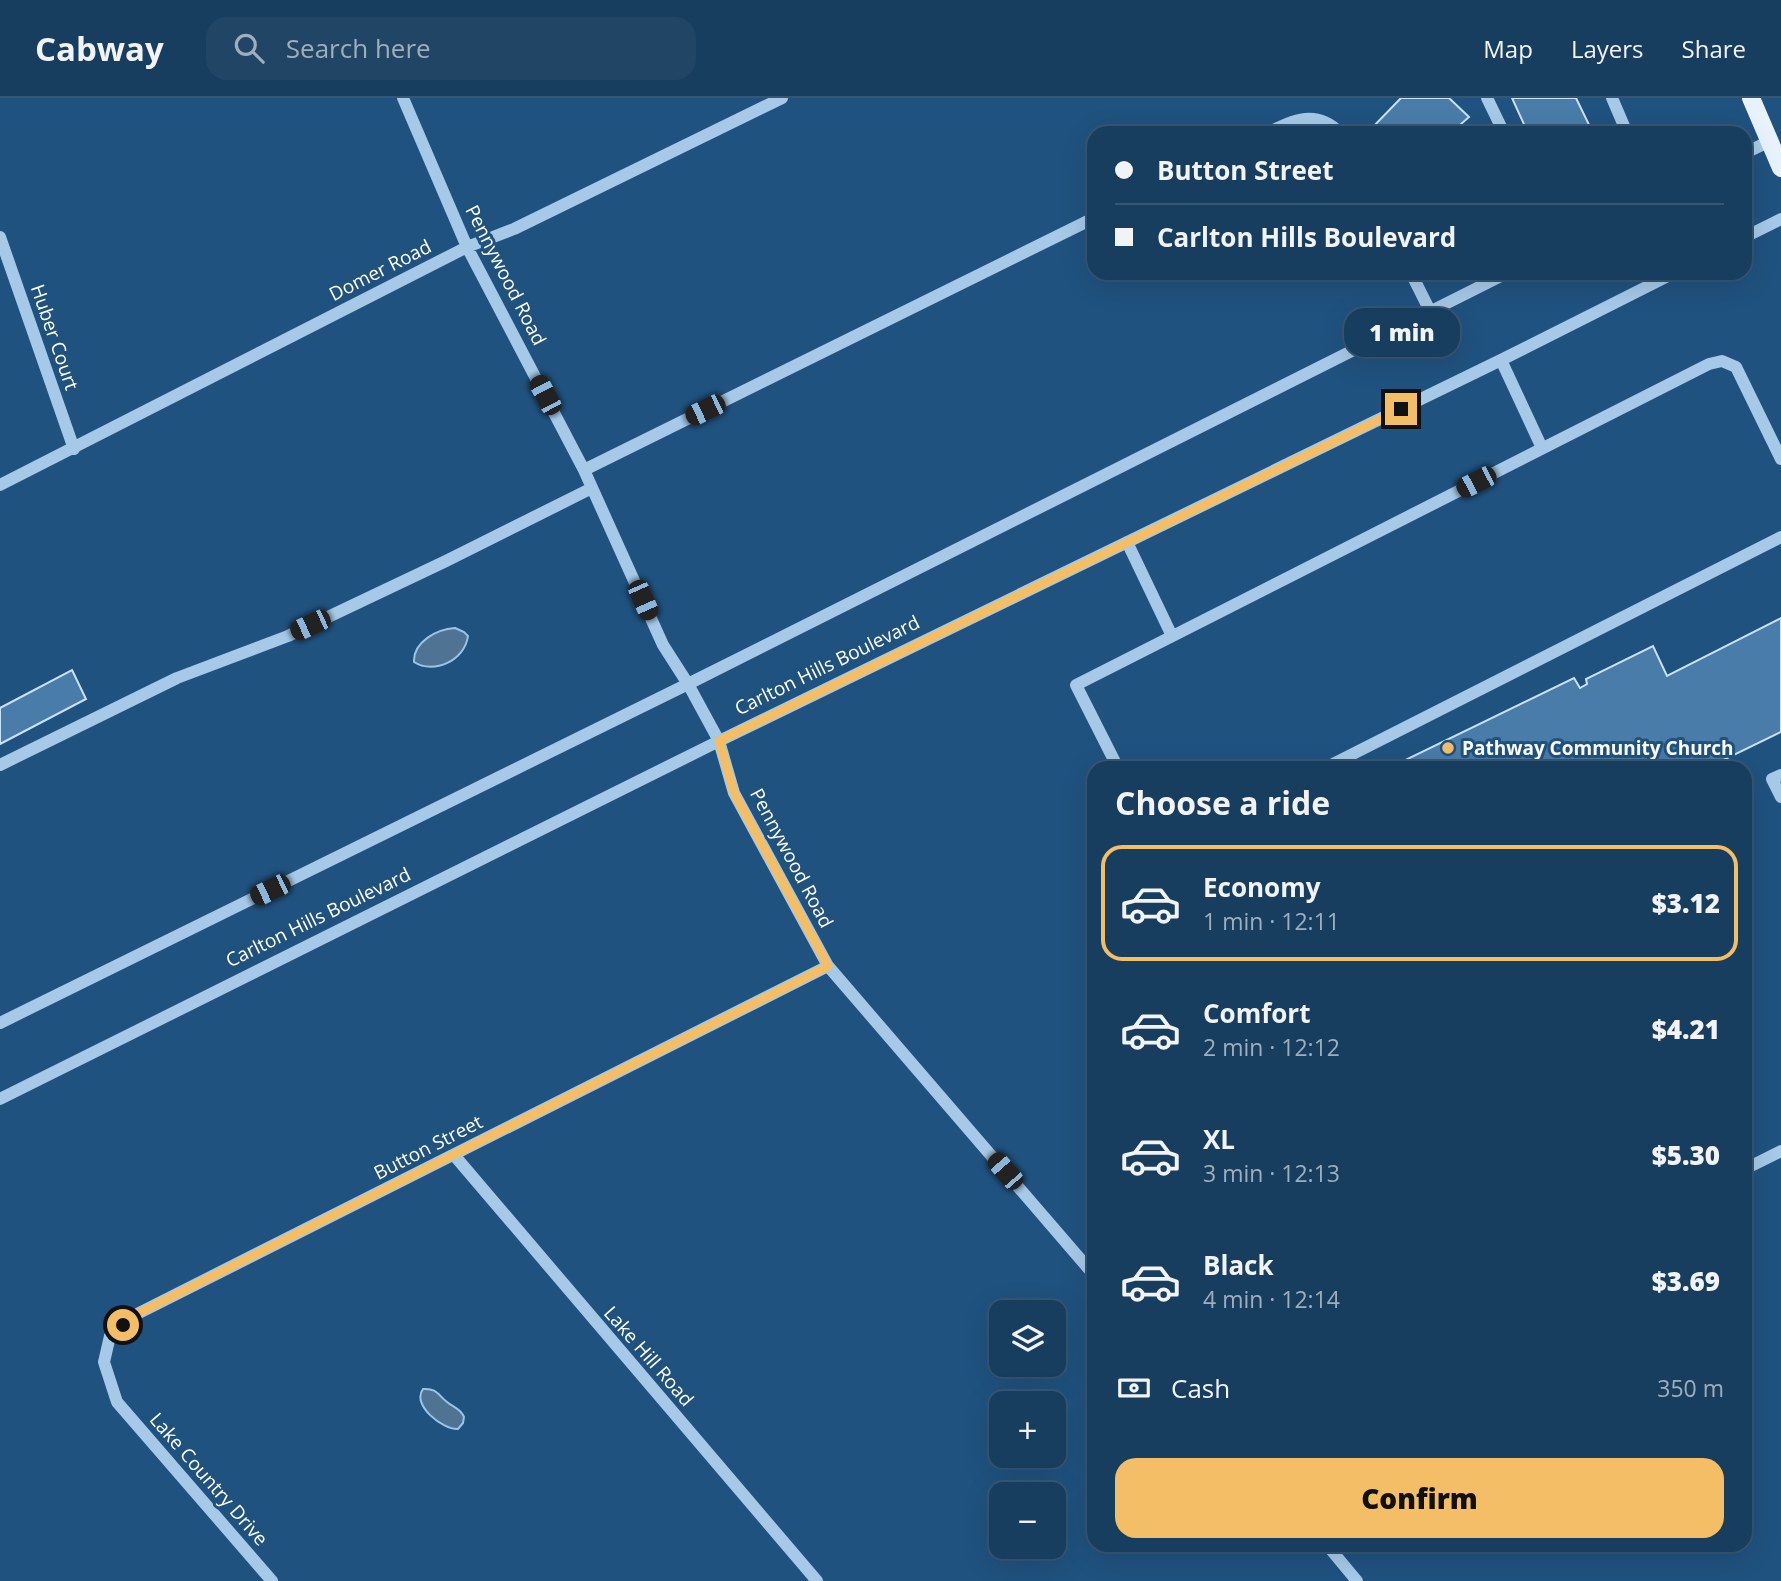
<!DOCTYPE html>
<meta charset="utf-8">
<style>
body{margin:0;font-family:"Open Sans",sans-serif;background:#214565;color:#f1f3f6;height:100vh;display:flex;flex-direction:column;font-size:26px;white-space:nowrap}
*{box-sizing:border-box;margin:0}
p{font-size:23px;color:#9faebd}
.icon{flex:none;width:38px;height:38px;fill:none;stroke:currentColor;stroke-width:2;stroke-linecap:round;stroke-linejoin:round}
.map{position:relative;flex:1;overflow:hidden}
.drawer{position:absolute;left:1087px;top:663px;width:665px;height:791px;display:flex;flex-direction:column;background:#183e5f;border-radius:21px;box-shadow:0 7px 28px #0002,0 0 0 2px #365774}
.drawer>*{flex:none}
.banner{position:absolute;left:1087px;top:28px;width:665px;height:154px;border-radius:21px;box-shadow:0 7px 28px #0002,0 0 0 2px #365774;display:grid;align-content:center;height:154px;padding:0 28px;background:#183e5f}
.fabs{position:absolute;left:989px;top:1202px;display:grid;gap:14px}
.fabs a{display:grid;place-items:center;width:77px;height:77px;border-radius:14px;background:#183e5f;box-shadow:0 7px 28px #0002,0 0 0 2px #365774;font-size:35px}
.end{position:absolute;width:32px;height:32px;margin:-16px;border:9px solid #f4be66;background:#111;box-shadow:0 0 0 4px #111}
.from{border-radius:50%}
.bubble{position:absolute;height:49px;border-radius:21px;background:#183e5f;box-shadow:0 7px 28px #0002,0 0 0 2px #365774;font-size:23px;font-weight:800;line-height:49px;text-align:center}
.car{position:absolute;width:21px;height:42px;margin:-21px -10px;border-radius:9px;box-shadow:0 0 5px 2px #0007;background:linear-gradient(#222 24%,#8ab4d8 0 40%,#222 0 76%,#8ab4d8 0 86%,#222 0)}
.banner b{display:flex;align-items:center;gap:24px;height:66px;font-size:26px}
.banner b+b{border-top:2px solid #365774}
.banner i{width:18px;height:18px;background:#f1f3f6}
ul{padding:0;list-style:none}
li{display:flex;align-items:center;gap:21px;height:116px;margin:0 14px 10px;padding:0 14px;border:4px solid transparent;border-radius:21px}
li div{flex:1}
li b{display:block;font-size:26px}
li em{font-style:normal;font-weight:800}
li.selected{border-color:#f4be66}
li>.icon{width:63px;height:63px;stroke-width:1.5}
h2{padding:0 28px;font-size:32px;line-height:84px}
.pay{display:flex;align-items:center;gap:18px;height:77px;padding:0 28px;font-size:26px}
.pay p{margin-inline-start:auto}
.primary-button{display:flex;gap:14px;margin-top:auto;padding:14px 28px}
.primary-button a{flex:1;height:80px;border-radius:21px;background:#f4be66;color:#111;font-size:28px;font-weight:800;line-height:80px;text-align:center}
header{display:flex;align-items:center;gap:42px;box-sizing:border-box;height:98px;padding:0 35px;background:#183e5f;border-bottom:2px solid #365774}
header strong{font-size:33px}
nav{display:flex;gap:38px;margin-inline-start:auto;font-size:24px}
.search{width:490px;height:63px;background:#214565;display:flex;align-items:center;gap:18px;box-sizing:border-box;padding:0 24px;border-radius:21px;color:#9faebd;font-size:26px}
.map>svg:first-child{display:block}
.water{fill:#4e7393;stroke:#99c5e9;stroke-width:2}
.building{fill:#497ca8;stroke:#c9e1f6;stroke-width:2}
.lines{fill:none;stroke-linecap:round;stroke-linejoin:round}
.minor{stroke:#a5c9e7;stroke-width:12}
.major{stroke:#e7f2fd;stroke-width:18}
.route{stroke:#f4be66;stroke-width:9}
.poi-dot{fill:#f4be66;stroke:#20527f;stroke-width:2.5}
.labels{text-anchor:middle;stroke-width:6;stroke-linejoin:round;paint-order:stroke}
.street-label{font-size:19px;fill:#fff;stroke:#20527f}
.poi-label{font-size:19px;font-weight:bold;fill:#fff;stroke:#20527f;text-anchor:start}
</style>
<header>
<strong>Cabway</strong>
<div class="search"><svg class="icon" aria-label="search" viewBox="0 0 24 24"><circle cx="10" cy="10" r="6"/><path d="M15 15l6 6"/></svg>Search here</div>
<nav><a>Map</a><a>Layers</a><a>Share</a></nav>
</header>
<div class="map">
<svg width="1781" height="1483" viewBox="0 0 1781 1483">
<rect width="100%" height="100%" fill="#20527f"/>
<!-- water -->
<path class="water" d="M455,530L464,534L468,538C465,562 434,577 414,564C413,544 437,531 455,530Z
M423,1291C437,1290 438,1297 447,1304C454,1310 460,1310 464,1319L463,1325L458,1331C443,1332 411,1307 423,1291Z"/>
<!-- building -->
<path class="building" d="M1401,0H1449L1469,19L1461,26L1468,33L1466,35H1367Z
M1512,0H1576L1593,35H1528Z
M1781,520V634L1711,668L1712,670H1389L1574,580L1580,590L1587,586L1586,581L1653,548L1667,578Z
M72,572L86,601L0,646V610Z"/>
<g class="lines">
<!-- minor -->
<path class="minor" d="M403,0L467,149L584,372L663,547L688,586L719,643L734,695L828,868L1094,1177
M1487,0L1504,35
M1612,0L1627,35
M1267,35C1294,22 1316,11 1340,35
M1745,55L1770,43
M0,139L74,351
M1745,139L1781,121
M1411,175L1430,213
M1501,262L1542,350
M584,372L1094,120
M0,387L467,149L514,131L782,0
M1127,444L1172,538
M0,667L177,580L288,538L446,463L592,390
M1118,670L1076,587L1709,266L1722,263L1736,269L1781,361
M1325,670L1781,439
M1781,677L1772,681L1781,699
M0,925L688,586L1507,175
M0,1001L719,643L1501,262L1674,175
M454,1057L817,1483
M1745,1071L1781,1053
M1327,1447L1357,1483
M272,1483L117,1304L104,1264L110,1238L137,1216L828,868"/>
<!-- major -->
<path class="major" d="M1751,0L1781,70"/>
</g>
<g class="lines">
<!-- route -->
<path class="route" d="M123,1227L137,1216L828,868L734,695L719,643L1401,311"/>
</g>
<!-- markers -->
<circle class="poi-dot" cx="1448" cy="650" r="7"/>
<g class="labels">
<!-- street labels -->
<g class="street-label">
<text transform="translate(380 172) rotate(-27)" y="7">Domer Road</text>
<text transform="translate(506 177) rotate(63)" y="7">Pennywood Road</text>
<text transform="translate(55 239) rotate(71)" y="7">Huber Court</text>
<text transform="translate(827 567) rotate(-26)" y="7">Carlton Hills Boulevard</text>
<text transform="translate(792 760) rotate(62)" y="7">Pennywood Road</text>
<text transform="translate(318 819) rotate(-26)" y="7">Carlton Hills Boulevard</text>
<text transform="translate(428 1049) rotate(-27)" y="7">Button Street</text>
<text transform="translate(649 1258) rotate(49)" y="7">Lake Hill Road</text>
<text transform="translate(209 1381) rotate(49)" y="7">Lake Country Drive</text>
</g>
<!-- poi labels -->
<g class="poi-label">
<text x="1462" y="657">Pathway Community Church</text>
</g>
</g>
</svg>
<div class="fabs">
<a><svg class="icon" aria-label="layers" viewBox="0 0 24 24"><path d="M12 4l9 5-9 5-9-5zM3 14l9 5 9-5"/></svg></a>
<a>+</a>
<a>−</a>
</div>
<i class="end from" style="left:123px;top:1227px"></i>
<i class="end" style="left:1401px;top:311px"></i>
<div class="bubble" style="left:1344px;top:210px;width:116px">1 min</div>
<i class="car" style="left:545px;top:297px;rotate:332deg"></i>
<i class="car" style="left:705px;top:312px;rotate:244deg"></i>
<i class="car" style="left:1476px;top:384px;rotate:243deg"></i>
<i class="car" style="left:643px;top:502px;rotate:156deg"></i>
<i class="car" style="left:310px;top:527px;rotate:245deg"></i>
<i class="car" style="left:270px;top:792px;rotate:244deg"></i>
<i class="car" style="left:1005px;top:1073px;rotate:319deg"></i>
<div class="banner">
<b><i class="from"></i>Button Street</b>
<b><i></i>Carlton Hills Boulevard</b>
</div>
<section class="drawer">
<h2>Choose a ride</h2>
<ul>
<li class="selected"><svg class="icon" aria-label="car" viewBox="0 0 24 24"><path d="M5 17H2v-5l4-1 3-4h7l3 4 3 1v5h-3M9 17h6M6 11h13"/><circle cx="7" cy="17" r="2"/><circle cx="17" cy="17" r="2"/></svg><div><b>Economy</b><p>1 min · 12:11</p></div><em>$3.12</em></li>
<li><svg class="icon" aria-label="car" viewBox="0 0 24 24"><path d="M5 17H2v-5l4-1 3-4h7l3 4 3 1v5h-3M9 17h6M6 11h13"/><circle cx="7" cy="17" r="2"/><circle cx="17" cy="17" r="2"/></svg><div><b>Comfort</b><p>2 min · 12:12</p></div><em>$4.21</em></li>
<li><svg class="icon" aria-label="car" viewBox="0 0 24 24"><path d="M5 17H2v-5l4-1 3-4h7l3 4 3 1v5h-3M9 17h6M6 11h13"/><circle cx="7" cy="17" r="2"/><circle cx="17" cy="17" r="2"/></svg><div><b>XL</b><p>3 min · 12:13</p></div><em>$5.30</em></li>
<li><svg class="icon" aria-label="car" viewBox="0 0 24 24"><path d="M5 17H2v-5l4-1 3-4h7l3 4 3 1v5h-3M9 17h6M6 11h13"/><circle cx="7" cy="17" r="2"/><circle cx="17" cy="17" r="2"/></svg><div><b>Black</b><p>4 min · 12:14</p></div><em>$3.69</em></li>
</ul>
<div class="pay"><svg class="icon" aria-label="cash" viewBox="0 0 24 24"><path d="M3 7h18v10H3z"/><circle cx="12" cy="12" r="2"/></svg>Cash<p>350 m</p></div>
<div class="primary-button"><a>Confirm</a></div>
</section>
</div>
